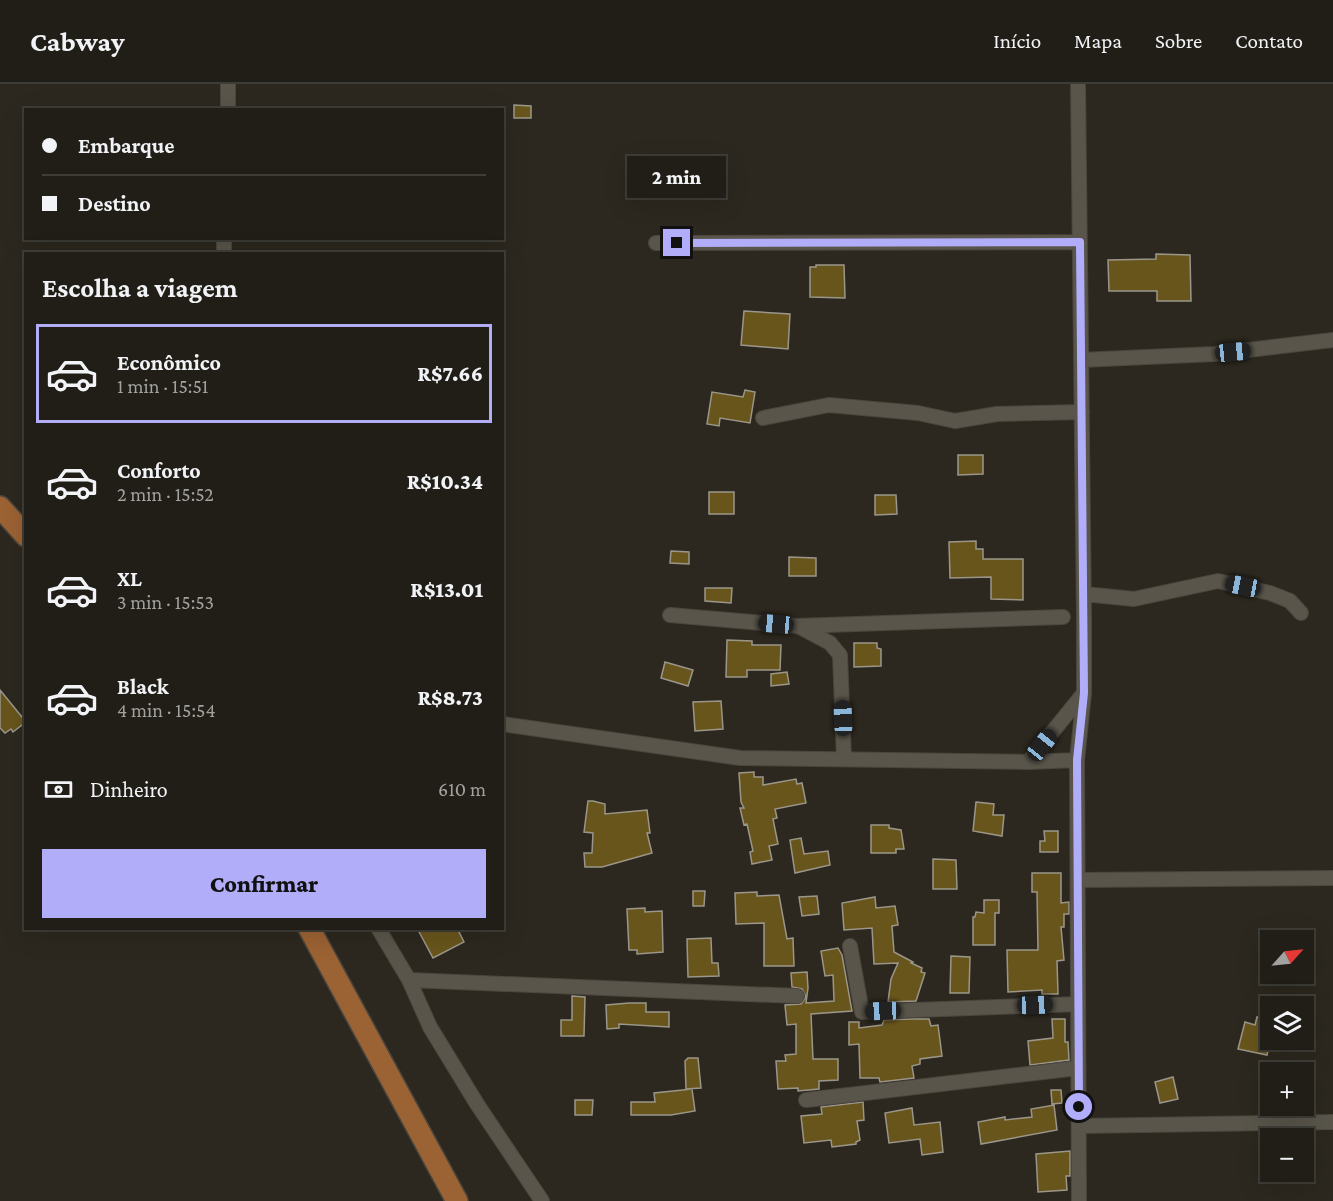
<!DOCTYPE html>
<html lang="pt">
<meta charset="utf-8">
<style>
body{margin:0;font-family:"Crimson Pro",serif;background:#2d2b24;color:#f1f3f6;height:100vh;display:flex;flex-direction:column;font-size:22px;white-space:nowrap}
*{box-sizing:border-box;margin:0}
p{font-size:20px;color:#a2a2a1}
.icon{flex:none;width:33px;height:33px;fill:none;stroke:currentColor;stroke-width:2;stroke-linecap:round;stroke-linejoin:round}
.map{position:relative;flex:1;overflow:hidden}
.side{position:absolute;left:24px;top:168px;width:480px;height:678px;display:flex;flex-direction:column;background:#211e17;border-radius:0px;box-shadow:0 6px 24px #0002,0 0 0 2px #3e3c36}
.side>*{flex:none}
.guide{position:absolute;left:24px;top:24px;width:480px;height:132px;border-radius:0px;box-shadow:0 6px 24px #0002,0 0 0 2px #3e3c36;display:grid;align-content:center;height:132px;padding:0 18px;background:#211e17}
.needle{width:39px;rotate:63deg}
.fabs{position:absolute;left:1260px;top:846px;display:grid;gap:12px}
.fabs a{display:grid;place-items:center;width:54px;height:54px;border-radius:0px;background:#211e17;box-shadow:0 6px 24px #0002,0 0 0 2px #3e3c36;font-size:30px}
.end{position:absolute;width:27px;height:27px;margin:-14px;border:8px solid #b2adf9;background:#111;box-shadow:0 0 0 3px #111}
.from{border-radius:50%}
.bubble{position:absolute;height:42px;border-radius:0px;background:#211e17;box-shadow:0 6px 24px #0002,0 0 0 2px #3e3c36;font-size:20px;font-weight:800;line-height:42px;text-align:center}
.car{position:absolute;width:18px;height:36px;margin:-18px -9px;border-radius:8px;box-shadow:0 0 4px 2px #0007;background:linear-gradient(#222 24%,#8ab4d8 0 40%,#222 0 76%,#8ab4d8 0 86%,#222 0)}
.guide b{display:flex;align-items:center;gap:21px;height:57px;font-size:22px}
.guide b+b{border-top:2px solid #3e3c36}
.guide i{width:15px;height:15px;background:#f1f3f6}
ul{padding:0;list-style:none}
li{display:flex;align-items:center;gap:18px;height:99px;margin:0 12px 9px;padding:0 6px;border:3px solid transparent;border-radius:0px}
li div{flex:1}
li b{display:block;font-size:22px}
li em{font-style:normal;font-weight:800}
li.active{border-color:#b2adf9}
li>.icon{width:54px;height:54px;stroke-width:1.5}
h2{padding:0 18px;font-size:27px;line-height:72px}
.pay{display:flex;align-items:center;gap:15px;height:66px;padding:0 18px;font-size:22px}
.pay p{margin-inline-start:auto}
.action{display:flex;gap:12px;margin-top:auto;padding:12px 18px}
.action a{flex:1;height:69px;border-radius:0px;background:#b2adf9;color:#111;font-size:24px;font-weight:800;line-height:69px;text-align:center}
header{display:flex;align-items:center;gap:36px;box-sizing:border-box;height:84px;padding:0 30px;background:#211e17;border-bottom:2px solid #3e3c36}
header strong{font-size:28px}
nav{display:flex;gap:33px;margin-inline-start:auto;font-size:21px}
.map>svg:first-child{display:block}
.building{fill:#68551c;stroke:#9b968a;stroke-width:1.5}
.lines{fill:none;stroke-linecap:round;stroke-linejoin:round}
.street-casing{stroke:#4a463e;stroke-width:16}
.primary-casing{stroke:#4a463e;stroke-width:24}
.street{stroke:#59554a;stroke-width:14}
.primary{stroke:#9b6233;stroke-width:21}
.route{stroke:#b2adf9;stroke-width:8}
</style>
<header>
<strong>Cabway</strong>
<nav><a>Início</a><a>Mapa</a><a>Sobre</a><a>Contato</a></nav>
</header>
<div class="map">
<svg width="1333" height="1117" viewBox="0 0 1333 1117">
<rect width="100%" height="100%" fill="#2c281f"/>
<!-- building -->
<path class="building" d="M514,21L531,22V34H514Z
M1156,170L1190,171L1191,217H1157V207H1109L1108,176L1156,175Z
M816,181H844L845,214L810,213V183H816Z
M744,227L790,230L788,265L741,261Z
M745,306L755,308L750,339L720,334L719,342L707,340L712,308L743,313Z
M958,371H983V390L958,391Z
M709,408H734V430H709Z
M875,411H896L897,430L875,431Z
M976,457V465H983V475H1023V516L991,515V493L950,494L949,458Z
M671,467L689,468V480L670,479Z
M789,473L816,474V492H789Z
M705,504H732L731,519L705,517Z
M727,556L752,557V561H781L780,586H747V593H726Z
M854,559H877V564L881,565V582L854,583Z
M665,578L693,586L688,602L661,594Z
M787,588L789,600L771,602V590Z
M0,606L26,638L13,648L11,645L5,649L0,644Z
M721,617L723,645L695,647L693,618Z
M754,688V693H763V701L796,695L797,700L802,699L806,719L775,725L777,734L773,735L778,760L769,762L772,776L752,780L750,768L753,767L747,740L744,741L740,724H744L741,718L739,689Z
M588,717H593L605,720V730L647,726L650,749H647L652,769L602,783H585L584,769H592L593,749L584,748Z
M976,718L994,720L993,731H1004L1002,752L973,747Z
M871,741H889V744L901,746L904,765H896V769H871Z
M1044,747H1058V768H1040V757H1045Z
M801,754L804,770L828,767L830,781L795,789L790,756Z
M933,775L956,776L957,805H933Z
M1032,789H1061V819L1069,818V830H1064V843H1061L1064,876L1057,877L1058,910H1042V906L1008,908L1007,866H1038L1037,808H1032Z
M693,807H705L704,822H693Z
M757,808V812L779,811L787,855L793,854L794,882H764V839L736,840L735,809Z
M817,812L819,830L802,832L799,813Z
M875,813L876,824L895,822L898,841L892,842L894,868L913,878L911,879L922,884L921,888L925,889L916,917L888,918L891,895L898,879L874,880L872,844L844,846L842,819Z
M984,816H999V829H995V861H973V833H975L976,828L984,829Z
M645,824V828L662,827L663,868L637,870V866H629L627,825Z
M417,844H457L464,858L433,874Z
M711,854L712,879H718L719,892L688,893L687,855Z
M838,864L842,871L852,927L811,930L813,975H838V996L819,997V1005L798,1007V1004L778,1005L776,977H786L785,971L796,970V940L787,941L785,921L801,920L806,913L802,905L792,903L791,889L807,888L808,904L806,919L834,917L833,891L825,892L821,867Z
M951,872L970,873L969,909H950Z
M572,912L585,913L584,952H561V936H572Z
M629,919H646V928H669V943L619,940V944L607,945L606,921Z
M1257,933L1270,936V956L1267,971L1238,965L1245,938L1255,941Z
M911,935H929L931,942L938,941L942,972L920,975V980L912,982L914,994L880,998L879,994H860L859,960L849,961V938H859V944L882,941L884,936Z
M1052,935H1065V958H1068L1069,976L1030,981L1028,957L1053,954Z
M688,974H698L701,1004L686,1005L685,977Z
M1173,993L1178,1015L1160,1019L1155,998Z
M692,1005L695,1027L671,1031H631V1018H655L654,1009Z
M1051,1006H1061L1062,1019L1052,1020Z
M575,1016H593L592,1031H575Z
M863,1018L864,1036L857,1037L860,1056L856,1058V1060L832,1063L831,1056L804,1059L801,1032L822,1030L821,1023Z
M1054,1021L1057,1046L981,1060L978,1038L1005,1033V1036L1032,1033L1031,1025Z
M912,1024L914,1041L940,1038L943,1068L922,1071L920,1055L889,1059L885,1029Z
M1070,1067V1092H1066L1067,1106L1038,1108L1036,1070Z"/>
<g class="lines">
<!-- street casing -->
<g class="street-casing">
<path id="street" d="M1078,0L1084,533V609L1077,676L1079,1117
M228,26V0
M656,159L1080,158
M224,170V154
M1081,276L1214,270L1333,256
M763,334L829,321L918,329L955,337L997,330L1082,328
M1084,510L1134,515L1218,497L1270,509L1290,517L1301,529
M670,531L797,542L1063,533
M798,542L830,559L840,571L844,675
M502,640L740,674L1028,678L1077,676
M1028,678L1084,609
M1078,796L1333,794
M378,844L409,896L797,912
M850,862L862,928L1078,920
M409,896L430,943L477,1020L542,1117
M806,1016L1078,984
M1079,1042L1333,1038"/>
</g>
<!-- primary casing -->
<g class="primary-casing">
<path id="primary" d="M0,423L26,452
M309,844L457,1117"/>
</g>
<!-- street -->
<use href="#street" class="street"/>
<!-- primary -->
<use href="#primary" class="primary"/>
</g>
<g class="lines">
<!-- route -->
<path class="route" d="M677,159L1080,158L1084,609L1077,676L1079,1023"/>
</g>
</svg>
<div class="fabs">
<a><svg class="needle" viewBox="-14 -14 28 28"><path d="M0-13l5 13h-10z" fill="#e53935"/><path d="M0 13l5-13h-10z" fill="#a2a2a1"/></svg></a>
<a><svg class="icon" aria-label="layers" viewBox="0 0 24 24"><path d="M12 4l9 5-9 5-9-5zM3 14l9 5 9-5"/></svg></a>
<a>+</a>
<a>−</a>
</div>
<i class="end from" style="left:1079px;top:1023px"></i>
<i class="end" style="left:677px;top:159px"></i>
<div class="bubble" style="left:627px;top:72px;width:99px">2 min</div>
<i class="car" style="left:1233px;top:268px;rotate:84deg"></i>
<i class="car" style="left:1243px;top:502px;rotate:281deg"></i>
<i class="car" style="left:776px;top:540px;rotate:275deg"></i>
<i class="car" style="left:843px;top:634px;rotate:358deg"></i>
<i class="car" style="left:1042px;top:661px;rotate:39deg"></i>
<i class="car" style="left:1035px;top:921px;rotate:88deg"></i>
<i class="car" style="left:883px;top:927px;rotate:268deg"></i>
<div class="guide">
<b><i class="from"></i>Embarque</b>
<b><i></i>Destino</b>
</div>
<section class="side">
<h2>Escolha a viagem</h2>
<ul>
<li class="active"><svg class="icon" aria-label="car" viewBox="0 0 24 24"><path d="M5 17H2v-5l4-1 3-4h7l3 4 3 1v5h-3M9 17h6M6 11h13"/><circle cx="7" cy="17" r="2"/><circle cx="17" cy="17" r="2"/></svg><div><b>Econômico</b><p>1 min · 15:51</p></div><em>R$7.66</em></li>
<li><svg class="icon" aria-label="car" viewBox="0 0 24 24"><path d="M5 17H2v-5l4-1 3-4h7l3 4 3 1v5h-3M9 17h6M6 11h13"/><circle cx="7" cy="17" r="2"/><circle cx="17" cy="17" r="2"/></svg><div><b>Conforto</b><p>2 min · 15:52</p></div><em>R$10.34</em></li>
<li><svg class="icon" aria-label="car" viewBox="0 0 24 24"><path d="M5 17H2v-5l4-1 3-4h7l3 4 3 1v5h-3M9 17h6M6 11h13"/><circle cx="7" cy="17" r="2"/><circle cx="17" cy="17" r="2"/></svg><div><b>XL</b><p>3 min · 15:53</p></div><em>R$13.01</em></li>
<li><svg class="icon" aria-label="car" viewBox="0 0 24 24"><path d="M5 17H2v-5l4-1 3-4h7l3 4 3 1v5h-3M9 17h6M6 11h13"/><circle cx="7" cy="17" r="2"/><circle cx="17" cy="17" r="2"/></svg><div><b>Black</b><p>4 min · 15:54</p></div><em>R$8.73</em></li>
</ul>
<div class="pay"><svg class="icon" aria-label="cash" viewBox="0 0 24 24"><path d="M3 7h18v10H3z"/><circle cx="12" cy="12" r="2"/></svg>Dinheiro<p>610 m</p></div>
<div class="action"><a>Confirmar</a></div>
</section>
</div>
